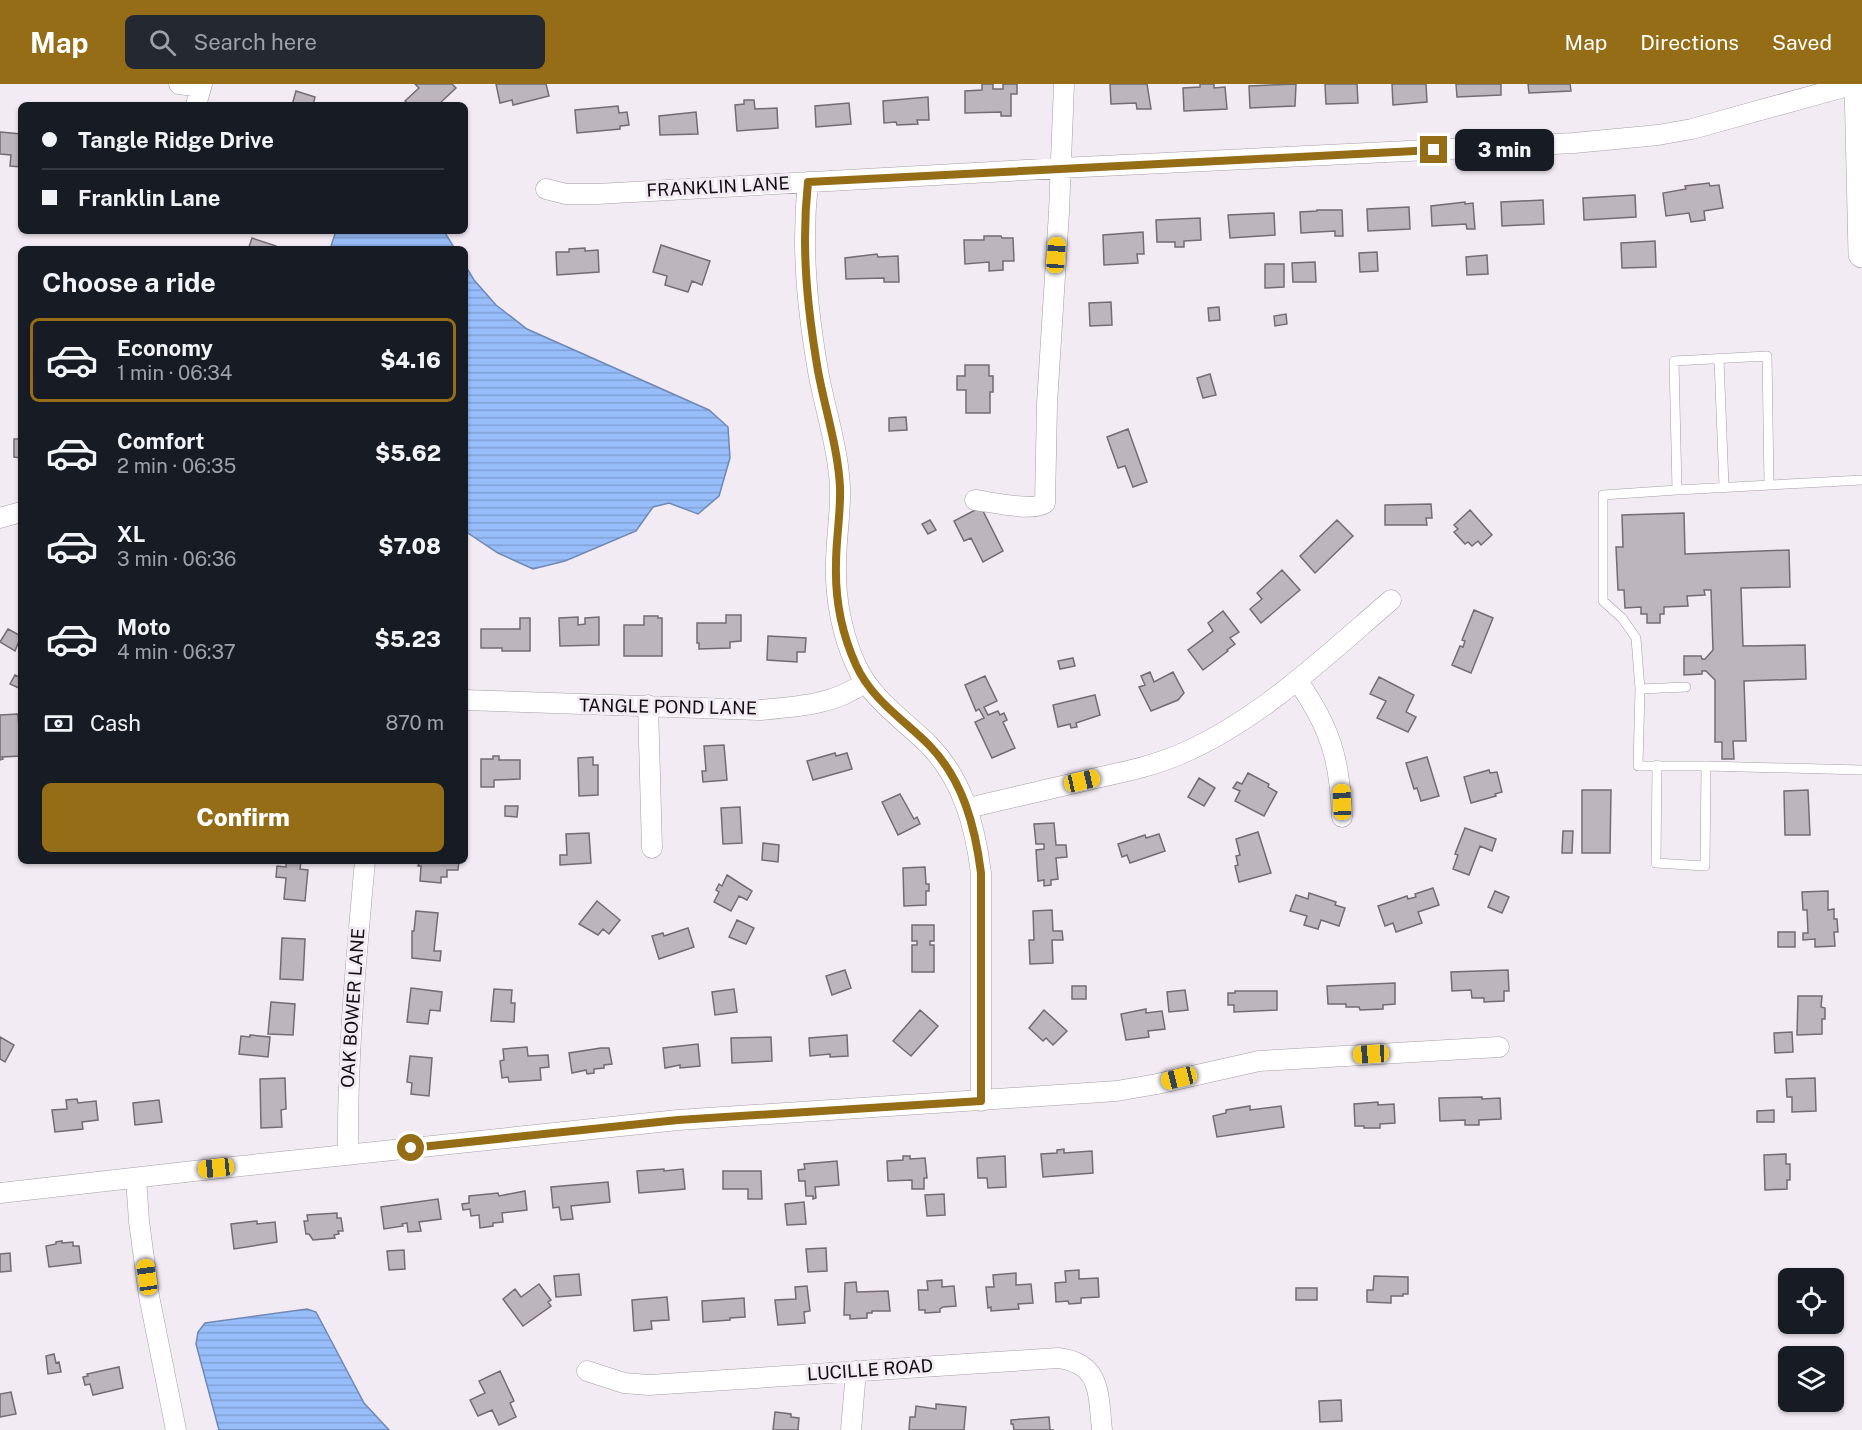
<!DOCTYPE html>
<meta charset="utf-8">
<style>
body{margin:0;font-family:"Public Sans",sans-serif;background:#242831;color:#f1f3f6;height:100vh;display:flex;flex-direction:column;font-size:22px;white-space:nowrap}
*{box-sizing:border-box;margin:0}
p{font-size:20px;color:#9ea1a6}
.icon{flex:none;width:33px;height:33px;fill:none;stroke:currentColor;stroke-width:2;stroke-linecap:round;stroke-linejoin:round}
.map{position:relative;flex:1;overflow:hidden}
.details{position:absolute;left:18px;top:162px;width:450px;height:618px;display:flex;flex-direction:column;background:#171b24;border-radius:9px;box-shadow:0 2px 4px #0004}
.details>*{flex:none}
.banner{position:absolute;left:18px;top:18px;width:450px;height:132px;border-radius:9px;box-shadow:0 2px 4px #0004;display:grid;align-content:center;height:132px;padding:0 24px;background:#171b24}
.fabs{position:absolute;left:1778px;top:1184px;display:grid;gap:12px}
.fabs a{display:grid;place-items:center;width:66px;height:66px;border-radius:9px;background:#171b24;box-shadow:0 2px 4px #0004;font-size:30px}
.end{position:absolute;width:27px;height:27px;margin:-14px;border:8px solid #946d16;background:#fff;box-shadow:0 0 0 3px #fff}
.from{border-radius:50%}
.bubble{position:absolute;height:42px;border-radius:9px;background:#171b24;box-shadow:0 2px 4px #0004;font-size:20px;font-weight:800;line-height:42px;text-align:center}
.car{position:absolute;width:18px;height:36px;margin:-18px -9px;border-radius:8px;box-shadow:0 0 4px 2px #0007;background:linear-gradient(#f5c518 24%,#345 0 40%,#f5c518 0 76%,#345 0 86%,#f5c518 0)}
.banner b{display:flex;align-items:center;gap:21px;height:57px;font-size:22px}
.banner b+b{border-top:2px solid #363941}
.banner i{width:15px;height:15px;background:#f1f3f6}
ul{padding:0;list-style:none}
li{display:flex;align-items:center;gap:18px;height:84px;margin:0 12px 9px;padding:0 12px;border:3px solid transparent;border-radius:9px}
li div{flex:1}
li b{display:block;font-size:22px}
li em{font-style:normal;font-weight:800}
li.active{border-color:#946d16}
li>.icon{width:54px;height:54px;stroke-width:1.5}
h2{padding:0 24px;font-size:27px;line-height:72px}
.pay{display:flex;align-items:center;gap:15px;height:66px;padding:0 24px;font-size:22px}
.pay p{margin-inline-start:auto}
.button{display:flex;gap:12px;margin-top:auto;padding:12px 24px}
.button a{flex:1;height:69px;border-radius:9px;background:#946d16;color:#fff;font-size:24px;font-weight:800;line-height:69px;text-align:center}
header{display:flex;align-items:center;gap:36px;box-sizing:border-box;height:84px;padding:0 30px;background:#946d16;color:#fff}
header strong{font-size:28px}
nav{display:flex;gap:33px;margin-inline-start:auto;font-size:21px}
.search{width:420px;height:54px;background:#242831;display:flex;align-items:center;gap:15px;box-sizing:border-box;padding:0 21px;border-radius:9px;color:#9ea1a6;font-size:22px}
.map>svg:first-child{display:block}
.water{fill:url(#water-rules);stroke:#6f89b4;stroke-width:1.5}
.building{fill:#bdb5bd;stroke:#736c73;stroke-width:1.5}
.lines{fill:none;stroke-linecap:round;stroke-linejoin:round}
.service-casing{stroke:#a59ea5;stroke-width:10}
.minor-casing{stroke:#a59ea5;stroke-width:21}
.secondary-casing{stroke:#a59ea5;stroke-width:28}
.service{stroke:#fff;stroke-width:9}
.minor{stroke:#fff;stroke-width:20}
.secondary{stroke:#fff;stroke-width:27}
.route{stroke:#946d16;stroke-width:8}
.labels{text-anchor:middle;stroke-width:6;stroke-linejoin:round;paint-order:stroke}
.street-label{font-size:18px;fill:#120f12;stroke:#f3ebf3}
</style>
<header>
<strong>Map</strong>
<div class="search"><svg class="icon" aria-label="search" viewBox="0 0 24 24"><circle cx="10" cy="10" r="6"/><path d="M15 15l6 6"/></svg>Search here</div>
<nav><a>Map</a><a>Directions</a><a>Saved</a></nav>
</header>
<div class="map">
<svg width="1862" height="1346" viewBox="0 0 1862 1346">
<defs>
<pattern id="water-rules" width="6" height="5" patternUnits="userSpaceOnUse" patternTransform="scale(1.5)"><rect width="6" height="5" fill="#97bdfa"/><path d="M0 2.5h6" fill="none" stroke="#81a1d5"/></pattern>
</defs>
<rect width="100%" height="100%" fill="#f3ebf3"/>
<!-- water -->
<path class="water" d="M336,147H444L455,165H330Z
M465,181L474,196L496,221L527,245L709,326L728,343L730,374L719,412L698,430L669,419L653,423L636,447L565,477L533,485L498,469L465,447Z
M307,1225L316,1228L364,1319L389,1346H219L196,1260L198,1248L205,1239Z"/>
<!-- building -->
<path class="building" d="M415,0H452L456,4L438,21L433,19L430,21H409L405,17L419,4Z
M496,0H546L549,12L513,21L512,16L500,19Z
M982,0H993V5H1003V0H1017V10H1011V32H1001V28L965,29V7L982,6Z
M1110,0H1147L1151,25H1137L1136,19L1111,20Z
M1200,0H1214V4L1225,3L1227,25L1184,27L1183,4L1200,3Z
M1296,0L1295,22L1250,24L1249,2Z
M1325,0H1357L1358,19L1326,20Z
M1392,0H1426L1427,18L1393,21Z
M1456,0H1501V11L1457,13Z
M1528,0H1570L1571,7L1529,9Z
M296,7L315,13L313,21H292Z
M928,13L929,36H917L918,40L897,41L896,38L884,39L883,17Z
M744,16H754L755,25L777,24L778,44L737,47L735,21L744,20Z
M849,19L851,40L816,43L815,22Z
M618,22L619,29L627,28L629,41L620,42V45L577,49L575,26Z
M696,28L698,50L660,51L659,32Z
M0,48L21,50V83L10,82L11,71L0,70Z
M1709,99L1710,102L1719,101L1723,124L1704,127L1705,136L1691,138L1689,129L1666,132L1663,109L1686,105L1685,102Z
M1635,111L1636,133L1584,136L1583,114Z
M1543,116L1544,140L1502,142L1501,118Z
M1465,118V120L1473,119L1475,145H1467L1466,140L1432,142L1431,122Z
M1409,123L1410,145L1368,147L1367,125Z
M1317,126H1342L1343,152H1335V147L1301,149L1300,128L1317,127Z
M1274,129L1275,151L1230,154L1228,131Z
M1200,134L1201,156L1184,157V163H1175V158H1157L1156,136Z
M1143,148L1144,170H1137L1138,179L1104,181L1103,151Z
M984,152H1001L1002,154H1013L1014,177H1003V186L989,187V178L965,180L964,156H984Z
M252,154L276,162L275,165H256L249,163Z
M1655,157L1656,183L1622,184L1621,159Z
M661,161L710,177L702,201L692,197L688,208L665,201L667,192L653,188Z
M585,164V167L598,166L599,188L557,191L556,168H569V165Z
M1377,168L1378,187L1360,188L1359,169Z
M877,170L878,173L898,172L899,198H884V194L846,195L845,174Z
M1487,171L1488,190L1467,191L1466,173Z
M1315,178L1316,198H1293L1292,179Z
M1265,180H1284V203L1265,204Z
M1111,218L1112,241L1090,242L1089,219Z
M1219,223L1220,236L1209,237L1208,224Z
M1286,230L1287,240L1275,242L1274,232Z
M965,281H989V292H993V308H990V329H966V306H957V292H965Z
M1210,290L1216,311L1203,314L1197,294Z
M906,333L907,346L889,347V334Z
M1128,345L1147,398L1133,403L1125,382L1118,384L1107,353Z
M14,355H21V374L14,373Z
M1431,420L1432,434H1426L1427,441H1385V421Z
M981,423L1003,467L983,478L971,454L964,457L954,437Z
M1470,426L1492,451L1481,461L1478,457L1472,462L1468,458L1465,460L1454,448L1458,445L1454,441Z
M1684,429L1685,470L1789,466L1790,503L1741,504L1743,562L1805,561L1806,595L1744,597L1746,657H1733L1734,675H1722V658H1715V596L1706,587H1702V590L1684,591V572H1701L1702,575H1705L1713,566L1711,506H1704L1705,511L1687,512L1688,522L1664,523V530H1660V539H1647V530H1641V523L1625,524L1624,506H1618L1616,463H1623L1622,431Z
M930,436L936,446L928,450L922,440Z
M1337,436L1353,452L1315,489L1300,472Z
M1282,486L1300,506L1261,539L1250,525L1262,515L1257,509Z
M1474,526L1493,534L1471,589L1452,581L1460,562L1463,563L1465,557L1462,556Z
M1223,527L1239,548L1230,554L1235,560L1227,566L1228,567L1203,586L1188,566L1213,547L1208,539Z
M726,531H741V557L730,558V564L699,565V559H697V539H726Z
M644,532H658V534H662V572H624V541H644Z
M578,533V541L585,540V534L599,533V561L560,562L559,534Z
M520,534H530V567H502V564H481V545H520Z
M8,545L21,552L15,567L0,558Z
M768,552L806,554L805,568H797V578L767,576Z
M1073,574L1075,582L1060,585L1058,577Z
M1150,588L1154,598L1173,588L1184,609L1178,616L1151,627L1139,603L1145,601L1141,592Z
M15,591L21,594V605L10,600Z
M985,592L997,617L984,623L988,631L998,627L1000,631L1004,629L1007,636L1003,638L1015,664L992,674L975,638L984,634L979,625L976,627L965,601Z
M1379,593L1414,611L1406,628L1416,633L1408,648L1377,634L1386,617L1370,610Z
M1095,611L1100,631L1076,639L1077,643L1071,644L1070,640L1058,643L1053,621Z
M18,630L21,672L2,673L3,675L0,676V631Z
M724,661L727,696L703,698L702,687H706L704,662Z
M835,669L836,672L847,669L852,685L813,696L807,677Z
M493,672H499V676H520V695L494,696V703H481V675H493Z
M593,673V681H598V711L579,712L578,674Z
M1427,673L1439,712L1421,717L1417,704L1414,705L1406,679Z
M1489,686L1490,689L1497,688L1502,708L1495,710L1496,712L1471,719L1464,693Z
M1248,689L1269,700L1268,703L1277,708L1264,732L1235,717L1240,707L1233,704L1237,698L1242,700Z
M1199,694L1215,704L1204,722L1188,713Z
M1582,706H1611L1610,769H1582Z
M1808,706L1810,751H1785L1784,707Z
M900,710L914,735L917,733L920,740L898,751L882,718Z
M505,722H518L517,733L505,732Z
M740,723L742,759L723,760L721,724Z
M1054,739L1056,761H1066L1067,773L1056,774L1058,795L1051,796V801L1044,802V796L1038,797L1036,766L1044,765V760H1036L1034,740Z
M1465,744L1496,755L1492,767L1480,762L1469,791L1453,785L1458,771L1455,770Z
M1563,747H1573L1572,769H1562Z
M1258,748L1271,789L1239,798L1235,782L1238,781L1236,772L1240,771L1236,755Z
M589,749L591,779L560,781V771H567L566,750Z
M1159,750L1165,767L1130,779L1127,771L1122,773L1118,760L1145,751L1146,754Z
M763,759L779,761L778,778L762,776Z
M286,777H301L300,785L308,786L305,817L284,815L286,794L276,793L277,782L286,783Z
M421,777H459L458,786H447V793H441V799L420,797L421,782H418L419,778Z
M925,783L926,800H929V807H926V821L904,822L903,784Z
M727,791L752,807L747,816L739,812L731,827L714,818L719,808L716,806L719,800L722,802Z
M1433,804L1439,821L1418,828L1422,839L1396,848L1393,839L1385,842L1378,822L1407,812L1408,815L1416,813L1415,810Z
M1495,807L1509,813L1502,829L1488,823Z
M1828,807V826L1834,825V835H1837L1838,848H1834L1835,862L1815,863V855L1803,856V849H1808L1807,826H1803L1802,808Z
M1309,809L1336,818L1335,821L1345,824L1339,842L1321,836L1318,845L1304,841L1307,832L1290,827L1296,811L1308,815Z
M597,817L620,836L609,850L603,845L598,851L579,840Z
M1052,826L1053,847H1062L1063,856H1052L1053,879L1030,880L1029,856H1034L1033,827Z
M416,827L438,829L434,867H441L440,877L412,874V847H414Z
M737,836L754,844L746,860L729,853Z
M912,841H934V857H930V861H934V888H912V861H917V857H912Z
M688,844L694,863L659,875L652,852L663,849L664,852Z
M1778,848H1795V863H1778Z
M282,854L305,855L303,896L280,895Z
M845,886L851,904L832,911L826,892Z
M1508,886L1509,907H1504V917L1484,918V914H1472L1471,906L1452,907L1451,888Z
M1395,899V920L1383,921V925L1360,926L1359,923H1346V920H1328L1327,902Z
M1072,902H1086V915H1072Z
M411,904L442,908L440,927L430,926L428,940L407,938Z
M494,905L512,906L511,919H515L514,938L491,937Z
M734,905L737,928L715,931L712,908Z
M1185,906L1188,926L1169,928L1167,908Z
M1235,907H1277V926L1234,928V921H1228V909H1235Z
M1798,912H1822L1821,923L1825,924V935H1822V950L1797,951Z
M271,918L295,920L293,951L268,950Z
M1146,925V929L1162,927L1165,945L1148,947L1149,953L1126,956L1121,930Z
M920,926L938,942L911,972L893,957Z
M1044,926L1067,947L1053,961L1046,954L1043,957L1029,944Z
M1792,948L1793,968L1775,969L1774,949Z
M250,951L270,953L268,973L239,970L241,952L250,953Z
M847,951L848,972L830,973V970L810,972L809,954Z
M0,953L14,961L5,978L0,975Z
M771,953L772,977L732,979L731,954Z
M698,960L700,982L680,984V981L665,984L663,964Z
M527,963L528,972L548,971L549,983L540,984L541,996L509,998L508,993L502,994L500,977L504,976L503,965Z
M601,964H609L612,980L604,981V984L594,985V989L587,990L586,986L572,989L569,969Z
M410,972L432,974L429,1012L411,1010L412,999L407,998Z
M285,994L286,1025L281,1026L282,1043L261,1044L260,995Z
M1815,994L1816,1027L1792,1028V1013H1787L1786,995Z
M1482,1013V1015L1500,1014L1501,1035L1479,1036V1041H1465V1036L1440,1037L1439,1014Z
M77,1015L78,1019L96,1017L98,1036L82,1038L83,1045L55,1048L52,1026L67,1025L66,1016Z
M159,1016L162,1038L135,1041L133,1019Z
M1378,1018V1021L1394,1020L1395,1039L1380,1040V1044H1364V1042H1355L1354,1020Z
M1250,1022V1026L1281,1022L1284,1043L1217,1053L1213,1032L1226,1029V1026Z
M1774,1026V1038H1757V1027Z
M1064,1065V1069L1092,1067L1093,1089L1043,1093L1041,1070L1057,1069V1066Z
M1786,1070V1080H1790V1096H1787V1105L1765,1106L1764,1071Z
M903,1072H910V1075L925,1074L927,1094H924V1105H912V1096L888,1097L887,1077L903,1076Z
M1005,1072L1006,1103L988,1104L987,1094H978L977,1074Z
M837,1077L839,1101L815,1103L816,1114L813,1115V1112H806L805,1097H799L798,1086L805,1085L804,1080Z
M664,1085V1087L683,1085L685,1105L639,1109L637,1087Z
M723,1087H761L762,1115H748V1105H723Z
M608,1098L610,1118L571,1122L573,1135L561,1136L559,1123L553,1124L551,1103Z
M525,1107L527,1126L502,1129L503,1138L493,1139V1142L480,1144L479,1131L471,1132L470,1125L463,1126L462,1120L469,1119V1112L498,1109L499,1112Z
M944,1110L945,1131L927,1132L925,1111Z
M438,1115L441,1135L419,1138L421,1147L408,1148L407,1139L402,1140L403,1142L384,1145L381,1123Z
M804,1118L806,1140L787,1141L785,1120Z
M337,1129V1134H341L343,1147H338L339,1150L334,1151L335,1154L313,1156L309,1150H306L304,1137H308L307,1131Z
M257,1137V1140L275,1138L277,1158L234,1165L231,1140Z
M62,1157V1159L73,1158V1162H79L81,1179L49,1183L46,1162L56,1160V1158Z
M826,1164L827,1187L808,1188L806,1165Z
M404,1166L405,1185L389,1186L387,1167Z
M10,1169L11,1187L0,1188V1170Z
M1079,1186V1195L1098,1194L1099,1213L1081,1214V1219L1069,1220L1068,1217L1056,1218L1055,1199L1066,1198L1065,1187Z
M1016,1189V1201L1031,1200L1033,1219L1018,1220L1019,1225L991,1227V1223L988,1224L986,1203H994L993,1191Z
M579,1190L581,1211L556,1213L554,1192Z
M1374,1192L1408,1193V1210H1403V1212H1391V1219L1367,1218V1206H1373Z
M942,1196V1203L954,1202L956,1222L943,1223L940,1225V1228L925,1229V1226H919L918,1206H928L927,1197Z
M856,1198L857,1208L888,1207L890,1227H872V1229H867V1234L850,1235V1231H844L845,1199Z
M539,1200L551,1216L548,1218L551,1222L523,1242L503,1215L515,1205L521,1213Z
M807,1202L810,1227L804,1228L805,1239L778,1241L775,1216L796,1215L795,1203Z
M1296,1204H1317V1216H1296Z
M667,1213L669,1236L651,1237L652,1245L634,1247L632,1216Z
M744,1214L745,1233L730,1234V1236L703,1238L702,1217Z
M54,1270L56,1279L59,1278L61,1288L48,1290L46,1272Z
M119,1283L123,1304L93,1311L90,1300L85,1301L83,1293L88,1292L87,1290Z
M500,1287L514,1317L510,1319L516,1333L499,1341L492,1326L478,1332L470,1316L485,1309L479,1297Z
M11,1308L16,1330L0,1333V1310Z
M1341,1316L1342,1337L1320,1338L1319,1317Z
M936,1320L966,1323L964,1346H909L910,1333H915L916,1322L936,1325Z
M775,1328L791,1330V1333L799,1334L798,1346H773Z
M1049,1333L1050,1346H1054H1014L1013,1340H1011V1336Z"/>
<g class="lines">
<!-- service casing -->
<g class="service-casing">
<path id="service" d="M1719,275L1724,403
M1769,400L1767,272L1674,277L1677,406L1862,396
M1677,406L1603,411V517L1622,534L1636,554L1640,605L1686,603
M1640,605L1638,682H1706L1705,782L1656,779L1657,681
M1706,682L1862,686"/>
</g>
<!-- minor casing -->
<g class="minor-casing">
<path id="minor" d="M179,0L201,3
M196,21L202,0
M808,98C801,163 807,222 818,287C825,326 838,363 840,403C841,428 836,454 836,480C835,514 842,551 856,581C871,615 904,636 929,661C963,696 975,742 981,789V1017
M546,105L566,110H597L1061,84L1574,59L1658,51L1692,45L1855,0
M975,416C991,418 1033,428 1045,419L1047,320L1059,128L1064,0
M0,434L21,428
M1297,596C1330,643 1340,675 1342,733
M465,616L760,626C796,623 835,621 865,598
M648,621L652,764
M968,724C1009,714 1050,705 1092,695C1123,688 1154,682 1183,669C1261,635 1328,570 1391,516
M348,1071C347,972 356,875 365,777
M136,1094L139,1137L149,1212L176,1346
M0,1109L194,1087L678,1036L1117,1007L1157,1000L1259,977L1499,963
M587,1287L624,1299L649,1301L1058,1274C1102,1279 1098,1311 1102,1346
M851,1346L856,1287"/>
</g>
<!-- secondary casing -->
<g class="secondary-casing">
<path id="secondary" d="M1858,0L1862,170"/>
</g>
<!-- service -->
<use href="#service" class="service"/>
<!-- minor -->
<use href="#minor" class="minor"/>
<!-- secondary -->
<use href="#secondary" class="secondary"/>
</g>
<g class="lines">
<!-- route -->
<path class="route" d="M411,1064L678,1036L981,1017V789C975,742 963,696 929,661C904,636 871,615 856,581C842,550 835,514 836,480C836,454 841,428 840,403C838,364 825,325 818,287C807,222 801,163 808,98L1434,66"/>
</g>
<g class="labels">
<!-- street labels -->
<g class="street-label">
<text transform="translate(718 103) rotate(-3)" y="6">FRANKLIN LANE</text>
<text transform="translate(668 623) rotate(1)" y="6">TANGLE POND LANE</text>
<text transform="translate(353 924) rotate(-86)" y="6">OAK BOWER LANE</text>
<text transform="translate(870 1286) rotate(-4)" y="6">LUCILLE ROAD</text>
</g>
</g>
</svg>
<div class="fabs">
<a><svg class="icon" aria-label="locate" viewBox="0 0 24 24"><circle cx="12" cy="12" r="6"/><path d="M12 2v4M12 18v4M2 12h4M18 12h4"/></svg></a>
<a><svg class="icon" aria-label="layers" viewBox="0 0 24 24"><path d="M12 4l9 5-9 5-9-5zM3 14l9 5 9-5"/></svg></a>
</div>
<i class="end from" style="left:411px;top:1064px"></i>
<i class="end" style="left:1434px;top:66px"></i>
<div class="bubble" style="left:1455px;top:45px;width:99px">3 min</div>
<i class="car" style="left:1056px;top:171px;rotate:4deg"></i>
<i class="car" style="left:1082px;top:697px;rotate:77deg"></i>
<i class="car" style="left:1342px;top:718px;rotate:358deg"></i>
<i class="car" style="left:1371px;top:970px;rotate:267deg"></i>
<i class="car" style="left:1179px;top:994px;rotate:256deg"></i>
<i class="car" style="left:216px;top:1084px;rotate:264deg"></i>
<i class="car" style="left:147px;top:1193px;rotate:352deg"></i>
<div class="banner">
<b><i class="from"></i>Tangle Ridge Drive</b>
<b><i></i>Franklin Lane</b>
</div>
<section class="details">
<h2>Choose a ride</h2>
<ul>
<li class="active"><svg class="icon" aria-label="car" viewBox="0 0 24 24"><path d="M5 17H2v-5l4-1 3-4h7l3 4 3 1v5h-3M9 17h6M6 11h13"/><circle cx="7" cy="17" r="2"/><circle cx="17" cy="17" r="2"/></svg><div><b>Economy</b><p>1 min · 06:34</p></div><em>$4.16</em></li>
<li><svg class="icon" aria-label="car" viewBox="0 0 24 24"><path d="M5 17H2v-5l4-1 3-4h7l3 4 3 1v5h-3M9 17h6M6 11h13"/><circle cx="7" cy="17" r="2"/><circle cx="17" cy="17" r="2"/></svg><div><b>Comfort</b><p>2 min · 06:35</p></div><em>$5.62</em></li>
<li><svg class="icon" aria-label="car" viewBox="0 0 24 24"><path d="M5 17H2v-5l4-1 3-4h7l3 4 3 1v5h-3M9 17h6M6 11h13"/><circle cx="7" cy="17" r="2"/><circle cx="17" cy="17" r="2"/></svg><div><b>XL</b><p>3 min · 06:36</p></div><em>$7.08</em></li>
<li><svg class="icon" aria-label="car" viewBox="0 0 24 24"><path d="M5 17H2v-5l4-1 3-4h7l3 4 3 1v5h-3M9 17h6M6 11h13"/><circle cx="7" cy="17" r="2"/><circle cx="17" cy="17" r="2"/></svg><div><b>Moto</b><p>4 min · 06:37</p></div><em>$5.23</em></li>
</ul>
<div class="pay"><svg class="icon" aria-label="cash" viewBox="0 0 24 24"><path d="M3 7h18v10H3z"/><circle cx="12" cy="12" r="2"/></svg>Cash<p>870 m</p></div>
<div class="button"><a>Confirm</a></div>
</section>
</div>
